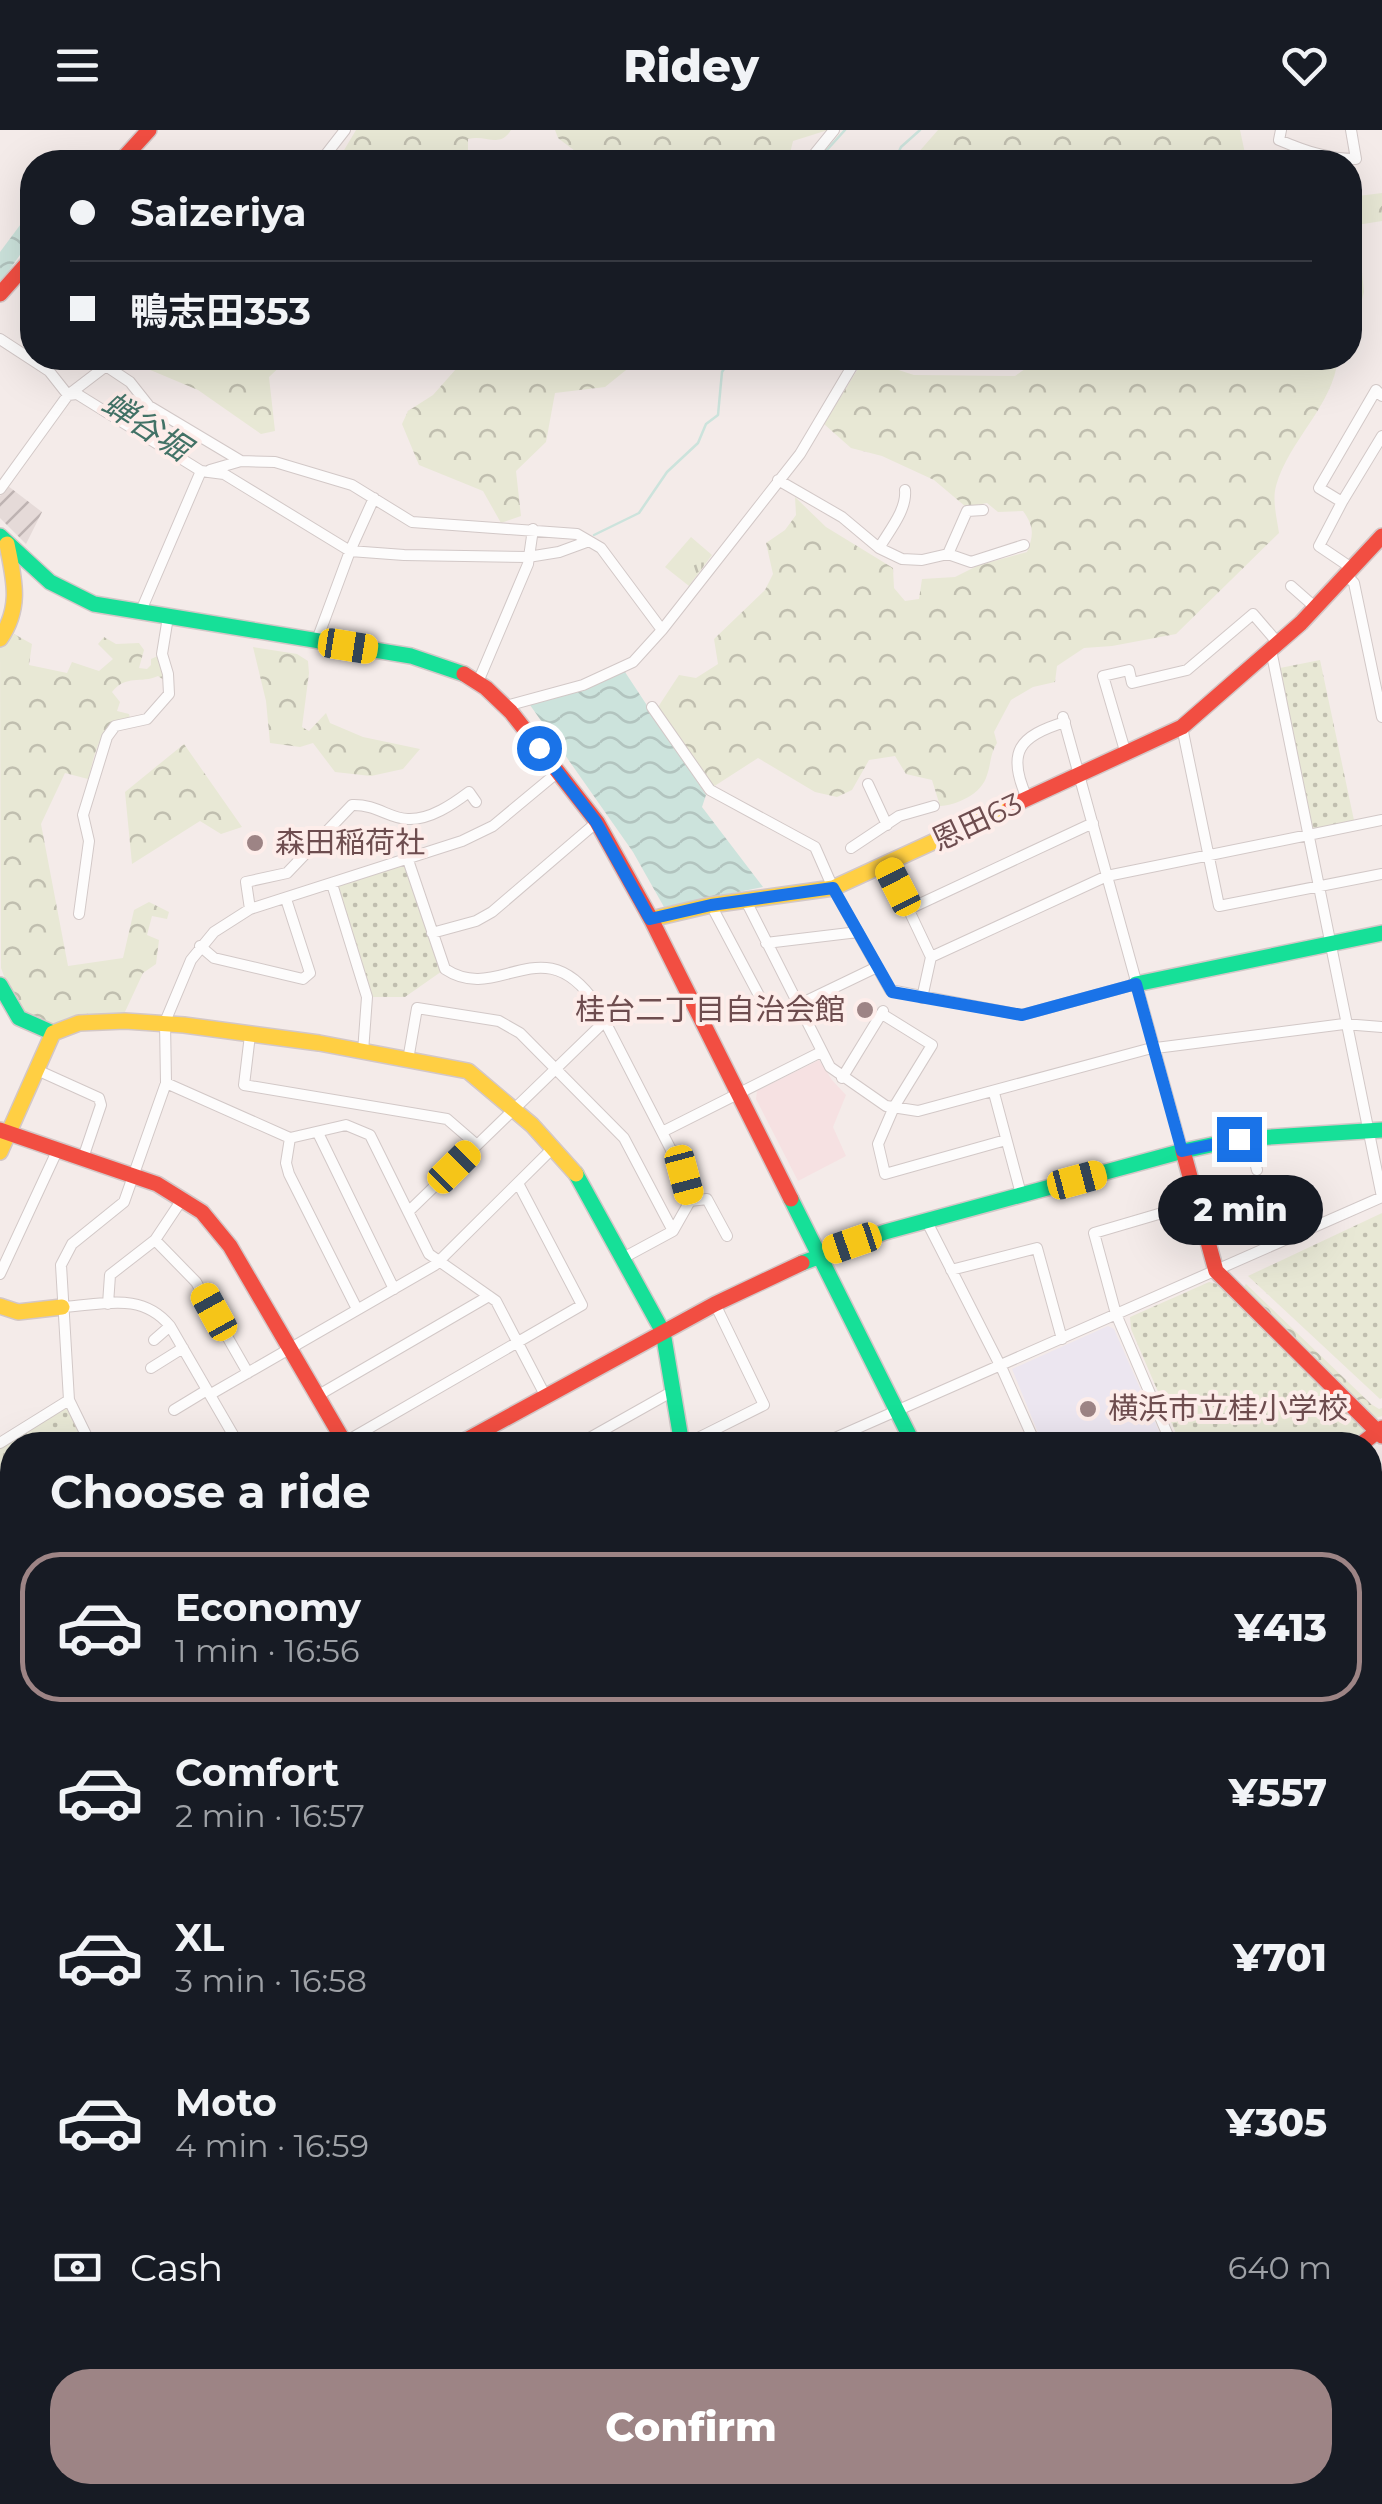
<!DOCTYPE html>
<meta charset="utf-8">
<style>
body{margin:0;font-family:Montserrat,"Noto Sans JP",sans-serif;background:#242831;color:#f1f3f6;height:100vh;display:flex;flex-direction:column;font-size:38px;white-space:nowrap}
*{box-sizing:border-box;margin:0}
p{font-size:32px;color:#9ea1a6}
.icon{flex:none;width:55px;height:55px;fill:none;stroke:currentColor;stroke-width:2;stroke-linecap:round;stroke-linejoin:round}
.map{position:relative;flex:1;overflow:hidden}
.sheet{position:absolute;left:0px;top:1302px;width:1382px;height:1072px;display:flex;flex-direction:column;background:#171b24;border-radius:40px 40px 0 0;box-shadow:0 10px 40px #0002}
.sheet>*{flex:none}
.top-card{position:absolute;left:20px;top:20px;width:1342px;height:220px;border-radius:40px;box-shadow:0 10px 40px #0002;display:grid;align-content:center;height:220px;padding:0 50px;background:#171b24}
.end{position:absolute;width:45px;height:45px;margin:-22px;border:12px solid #1a73e8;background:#fff;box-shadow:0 0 0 5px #fff}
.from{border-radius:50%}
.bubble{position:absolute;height:70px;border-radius:35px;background:#171b24;box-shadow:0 10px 40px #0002;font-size:32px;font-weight:800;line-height:70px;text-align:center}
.car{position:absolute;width:30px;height:60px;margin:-30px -15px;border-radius:12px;box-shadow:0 0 8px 2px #0007;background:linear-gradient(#f5c518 24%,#345 0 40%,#f5c518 0 76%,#345 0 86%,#f5c518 0)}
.top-card b{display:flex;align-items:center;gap:35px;height:95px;font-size:38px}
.top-card b+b{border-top:2px solid #363941}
.top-card i{width:25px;height:25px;background:#f1f3f6}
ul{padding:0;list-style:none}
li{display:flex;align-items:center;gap:30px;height:150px;margin:0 20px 15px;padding:0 30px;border:5px solid transparent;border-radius:40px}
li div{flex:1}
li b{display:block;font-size:38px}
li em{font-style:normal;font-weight:800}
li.on{border-color:#9d8485}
li>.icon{width:90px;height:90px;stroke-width:1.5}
h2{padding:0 50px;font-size:45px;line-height:120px}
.pay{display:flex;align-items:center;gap:25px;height:110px;padding:0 50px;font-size:38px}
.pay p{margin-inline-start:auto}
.button{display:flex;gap:20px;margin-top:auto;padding:20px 50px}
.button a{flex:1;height:115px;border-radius:40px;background:#9d8485;color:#fff;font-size:40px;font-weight:800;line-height:115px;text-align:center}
header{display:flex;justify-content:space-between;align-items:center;height:130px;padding:0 50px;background:#171b24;font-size:45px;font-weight:800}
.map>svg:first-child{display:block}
.commercial{fill:#f6e1e2}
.industrial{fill:url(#industrial-furrows)}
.education{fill:#ece6f0}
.grass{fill:url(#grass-tufts)}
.forest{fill:url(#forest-crowns)}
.park{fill:url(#park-dots)}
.water{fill:url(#water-waves)}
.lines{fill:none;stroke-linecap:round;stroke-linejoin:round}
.stream{stroke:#cce3dc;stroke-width:2.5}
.street-casing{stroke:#d2c8c7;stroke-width:12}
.fast-casing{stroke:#d3c7c7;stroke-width:18}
.slow-casing{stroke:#d3c7c7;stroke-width:18}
.jam-casing{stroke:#d3c7c7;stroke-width:18}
.street{stroke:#fdfcfc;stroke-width:10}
.fast{stroke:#16e098;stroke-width:15}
.slow{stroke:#ffcf43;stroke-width:15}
.jam{stroke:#f24e42;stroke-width:15}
.rail-casing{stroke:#e2e1e3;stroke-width:6}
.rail{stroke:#fdedea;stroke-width:2.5;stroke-dasharray:8;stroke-linecap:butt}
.route{stroke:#1a73e8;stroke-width:12}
.poi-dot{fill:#9d8485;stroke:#fdedea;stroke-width:4}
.labels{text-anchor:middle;stroke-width:8;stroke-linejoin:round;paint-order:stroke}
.street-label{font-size:30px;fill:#6e4d4f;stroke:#fdedea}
.poi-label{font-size:30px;fill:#6e4d4f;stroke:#fdedea;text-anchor:start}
.water-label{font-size:32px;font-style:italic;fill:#427266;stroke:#fdedea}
</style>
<header><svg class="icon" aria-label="menu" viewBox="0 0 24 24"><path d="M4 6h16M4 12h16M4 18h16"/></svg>Ridey<svg class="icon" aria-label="heart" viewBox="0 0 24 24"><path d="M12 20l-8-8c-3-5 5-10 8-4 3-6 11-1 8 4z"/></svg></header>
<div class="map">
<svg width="1382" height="2374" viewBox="0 0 1382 2374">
<defs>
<pattern id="industrial-furrows" width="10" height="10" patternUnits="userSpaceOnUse" patternTransform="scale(2.5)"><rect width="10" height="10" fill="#e5dad8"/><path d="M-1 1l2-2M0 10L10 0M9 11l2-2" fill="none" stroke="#beb3b2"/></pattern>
<pattern id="grass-tufts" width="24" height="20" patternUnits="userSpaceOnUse" patternTransform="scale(2.5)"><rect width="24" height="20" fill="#e8e8d5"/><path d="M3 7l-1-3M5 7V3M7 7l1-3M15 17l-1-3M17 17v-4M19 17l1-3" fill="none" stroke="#c0beaf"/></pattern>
<pattern id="forest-crowns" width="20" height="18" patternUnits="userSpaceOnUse" patternTransform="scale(2.5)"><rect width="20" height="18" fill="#e8e8d5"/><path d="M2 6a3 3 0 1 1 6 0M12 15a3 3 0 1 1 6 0" fill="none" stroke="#c0beaf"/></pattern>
<pattern id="park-dots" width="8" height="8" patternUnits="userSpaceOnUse" patternTransform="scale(2.5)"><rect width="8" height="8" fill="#e8e8d5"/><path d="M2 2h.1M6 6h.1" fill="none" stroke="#c0beaf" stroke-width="1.8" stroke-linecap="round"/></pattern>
<pattern id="water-waves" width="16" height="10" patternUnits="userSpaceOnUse" patternTransform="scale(2.5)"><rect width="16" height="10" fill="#cce3dc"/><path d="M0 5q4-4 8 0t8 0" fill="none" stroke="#b2c4bf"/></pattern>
</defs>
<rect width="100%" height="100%" fill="#f4ebe9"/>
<!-- commercial -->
<path class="commercial" d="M819,930L832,950L846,965L833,997L846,1026L798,1051L756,969L757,961Z"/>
<!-- industrial -->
<path class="industrial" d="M8,356L42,382L26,414L0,388V366Z"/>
<!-- education -->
<path class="education" d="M1108,1196L1114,1199L1165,1315H1043L1012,1239Z"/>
<!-- grass -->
<path class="grass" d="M691,407L712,425L689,456L665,437Z"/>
<!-- forest -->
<path class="forest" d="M356,0H511C500,19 486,4 468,9V32H337Z
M555,0H828L793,11L788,32H632L614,24L588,31L558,8Z
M938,0H1240L1246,28L1256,32H910Z
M1382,63V91L1357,95L1364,162L1355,196H1350V67Z
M132,228H289L269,247L275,301L261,304L198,260L136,234Z
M472,228H641L605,257L555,263L546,312L516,341L521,386L501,393L483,361L419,335L402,294L408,281L433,265L456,239Z
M1041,228H1338C1333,276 1289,310 1276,356C1272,370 1277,389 1279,403L1176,504L1112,516L1084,518L1057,536L1055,552L1033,557L1011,570L994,602L997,613C990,624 991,634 987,645C982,664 957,675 940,676L932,650L906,644L895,626L869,630L852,660L837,667L815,662L758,628L713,657L658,577L679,545L696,548L718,534L714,509L765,460L773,444L766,413L785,400L796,385L795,367L826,397L893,438L894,458L905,471L919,469L922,449L955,447L979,435L1027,422C1034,405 1034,396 1023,381L998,382L987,373L966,377L934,350L882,326L851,318L824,294L864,229L914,245L1015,246Z
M14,504L32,514L29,535L67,543L72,532L99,541L113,529L98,514L104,507L116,514L139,513L144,520L139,538L147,539L151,535V529L160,525L164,550L158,546C141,554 126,544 112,562L120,572L117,581L129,584L130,588C97,598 97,619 88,649L65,643L41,694L68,836L123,828L134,780L149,772L169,782L167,789L152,786L147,805L159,810L156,834L143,843L124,884L67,888L52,897C17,882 14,873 1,838L0,518Z
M253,517L297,524L308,531L309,543L302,597L309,601L326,583L330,593L363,607L420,619L403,639L371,646L335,642L313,613L300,617L270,613L266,571Z
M184,614L242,697L221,704L200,691L132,734L125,662Z
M1246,1154L1371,1274L1379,1279L1382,1278V1286L1376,1288L1243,1158Z"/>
<!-- park -->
<path class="park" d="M1320,530L1355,695L1310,705L1275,539Z
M406,732L445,839L405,867H367L332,754Z
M1382,1083V1268L1380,1269L1248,1146Z
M1209,1152L1223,1155L1366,1301L1347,1315H1181L1131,1199L1130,1187Z
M69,1270L91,1315H12V1421L0,1419V1313Z
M1370,1788L1382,1803V2084L1370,2086Z
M12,2008V2160L0,2178V2073Z"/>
<!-- water -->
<path class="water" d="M32,79V108L0,153V122Z
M625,542L706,665L702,677L763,757L664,777L633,722L530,575Z"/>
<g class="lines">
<!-- stream -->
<path class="stream" d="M816,32L845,0
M894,32L901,17L920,0
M594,405L639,383L667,342L698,313L706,294L718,285L722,242L731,228"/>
<!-- street casing -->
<g class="street-casing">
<path id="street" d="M1281,0L1279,10C1305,21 1328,29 1356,29L1351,0
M320,32L345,0
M808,32L834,0
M0,209L49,241L68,265L77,264L201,341L224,344L350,421L404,425L528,427L559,422L589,411
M101,228L106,236L130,252L149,276L241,331
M210,340L241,331L275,332L352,355L412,392L577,404L601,418L662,500
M778,350L842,387L879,418L902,429L922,430L948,424L971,432L1024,415
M0,359L68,265L106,236
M1342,372L1382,306
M879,418C889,401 907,380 905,360
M948,424L967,381L983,380
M1353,439L1319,416L1342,372L1319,358L1376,260L1382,266
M1347,446L1354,453L1382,587
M1291,456L1316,478
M140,483L201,341
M317,510L350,421L374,368
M478,552L528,434L533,399
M506,576L583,555L633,532L662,500L800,324L857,228
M652,577L710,660L815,717L833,758L890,860L1022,885L1136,854
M1063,587L1183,1021
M1182,597L1219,776L1382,744
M1126,624L1103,546L1129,540L1132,553L1187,540L1253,484L1278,513
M868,654L887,695
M1027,668C1006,622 1019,606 1065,592
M851,718L899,686L934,676
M408,730L445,839C499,875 542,795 596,874L684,1045L690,1071L673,1101L623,1128
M887,734L931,827L922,868
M332,754L367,867L363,922
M746,771L830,937L886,976L918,981L1148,919L1344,894L1382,897
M711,775L771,888L877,837
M250,779L246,752L287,743L352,675C376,674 390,689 408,689C430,690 453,674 469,662L476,672
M909,779L1093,693
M79,784L89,711L83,685L107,607L115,596L147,589L169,564L168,544L162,524L168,487
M432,803L476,791L492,782L597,692
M766,813L858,802
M200,816L214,828L303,849L310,843L286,769
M931,827L1107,746L1382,690
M882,884L932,915L894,977L878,1014L885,1044L1006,1010
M250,905L244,955L447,989L477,1015
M408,930L417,878L499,891L520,903L624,1008L673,1101
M37,940L99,968L101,975L83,1028
M842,948L883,881
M166,953L290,1008L346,995L370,1005L429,1124L496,1171L545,1265
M994,963L1021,1064
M662,1002L821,922
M318,1003L394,1159
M290,1008L286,1033L289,1044L357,1179
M1249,1008L1257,1040
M690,1071L707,1069L727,1106
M408,1082L604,892
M926,1090L1003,1241L1036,1315
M155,1110L196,1152L248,1243
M951,1140L1037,1118L1062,1209
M0,1144L58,1019
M108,1174L110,1145L155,1110L183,1068
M62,1177C103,1175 141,1161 170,1196L239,1315
M154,1210L170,1196
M151,1238L183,1218
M211,1264L435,1135L552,1019
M317,1266L489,1166
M174,1280L207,1260
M345,1312L582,1175L519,1055
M0,1313L69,1270
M91,1315L69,1270L61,1135L72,1114L124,1072L166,953L165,892L191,830L214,802L250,779L462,711L493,696L558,642
M577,1315L673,1261
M684,1315L764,1275L715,1174
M819,1315L1382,1067L1271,520
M1172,1315L1116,1184L1094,1103L1196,1073
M1370,1385L1382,1399
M0,1419L12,1421
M1370,1477L1382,1419
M0,1623L12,1622
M0,1683L12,1688
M0,1738L12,1741
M1370,1770L1382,1762
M0,1802L12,1803
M0,1913L12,1919
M1370,2099L1382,2095
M0,2201L12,2211
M0,2307L12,2290
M1370,2323L1382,2354
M148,2362L158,2374
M261,2362L266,2374
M728,2362L734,2374
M908,2362L914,2374
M174,2374L198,2362
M477,2374V2362
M486,2374L508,2362
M573,2374L595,2362
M660,2374L682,2362
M950,2374L953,2362
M1046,2374L1049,2362"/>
</g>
<!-- fast casing -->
<g class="fast-casing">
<path id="fast" d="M0,406L50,452L94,474L411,526L464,544
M1136,854L1382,803
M0,855L19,888L53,903
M576,1044L663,1202L682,1315
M791,1069L914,1315
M802,1133L885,1102L1183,1021L1239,1009L1382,1000
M1370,1640L1382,1631
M0,2186L12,2169
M340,2362L345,2374
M775,2374L798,2362"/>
</g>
<!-- slow casing -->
<g class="slow-casing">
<path id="slow" d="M0,509C22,477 14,449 7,414
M651,789L711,775L833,758L1011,676
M0,1022L53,903L79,893L125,891L184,895L319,913L468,941L532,995L576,1044
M0,1176L18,1182L62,1177
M1370,1776L1382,1791
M0,2272L12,2281
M101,2362L111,2374
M1268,2362L1272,2374"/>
</g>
<!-- jam casing -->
<g class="jam-casing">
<path id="jam" d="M120,32L149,0
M0,164L32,128
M464,544L486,558L511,582L597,692L651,789L791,1069
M1011,676L1182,597L1301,493L1382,406
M0,1000L157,1054L202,1082L230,1116L346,1315
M1183,1021L1216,1141L1382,1306
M457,1315L715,1174L802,1133
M1360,1315L1382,1298
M0,1474L12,1475
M0,1986L12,1987"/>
</g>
<!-- street -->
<use href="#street" class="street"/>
<!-- fast -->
<use href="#fast" class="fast"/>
<!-- slow -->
<use href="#slow" class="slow"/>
<!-- jam -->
<use href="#jam" class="jam"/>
<!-- rail casing -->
<g class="rail-casing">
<path id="rail" d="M0,2237L12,2248
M125,2362L134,2374"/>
</g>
<!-- rail -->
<use href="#rail" class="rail"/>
</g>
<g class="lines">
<!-- route -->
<path class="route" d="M539,618L596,692L650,789L711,775L833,758L892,862L1022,885L1136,854L1182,1021L1239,1009"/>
</g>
<!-- markers -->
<g class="poi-dot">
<circle cx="255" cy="713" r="10"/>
<circle cx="865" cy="880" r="10"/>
<circle cx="1088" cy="1279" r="10"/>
</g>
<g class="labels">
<!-- street labels -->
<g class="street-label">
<text transform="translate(977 692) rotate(-25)" y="10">恩田63</text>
</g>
<!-- poi labels -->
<g class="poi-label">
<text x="275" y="723">森田稲荷社</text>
<text x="845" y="890" text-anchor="end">桂台二丁目自治会館</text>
<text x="1108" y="1289">横浜市立桂小学校</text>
</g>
<!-- water labels -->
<g class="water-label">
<text transform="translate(146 296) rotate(33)" y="11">蝉谷堀</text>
</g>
</g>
</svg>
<i class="end from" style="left:539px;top:618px"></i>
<i class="end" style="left:1239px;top:1009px"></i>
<div class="bubble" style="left:1158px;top:1045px;width:165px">2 min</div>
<i class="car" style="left:348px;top:516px;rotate:99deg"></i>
<i class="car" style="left:898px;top:757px;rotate:333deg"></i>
<i class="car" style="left:454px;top:1037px;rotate:45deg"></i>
<i class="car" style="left:684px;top:1045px;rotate:165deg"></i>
<i class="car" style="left:1077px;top:1050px;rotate:75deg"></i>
<i class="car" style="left:852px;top:1113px;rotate:251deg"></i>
<i class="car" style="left:214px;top:1182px;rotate:331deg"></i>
<div class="top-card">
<b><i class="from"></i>Saizeriya</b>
<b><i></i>鴨志田353</b>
</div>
<section class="sheet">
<h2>Choose a ride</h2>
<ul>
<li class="on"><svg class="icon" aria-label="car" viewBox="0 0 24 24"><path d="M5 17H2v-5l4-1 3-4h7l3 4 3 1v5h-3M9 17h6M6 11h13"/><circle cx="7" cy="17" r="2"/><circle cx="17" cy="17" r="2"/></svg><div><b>Economy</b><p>1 min · 16:56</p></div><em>¥413</em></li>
<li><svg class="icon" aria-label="car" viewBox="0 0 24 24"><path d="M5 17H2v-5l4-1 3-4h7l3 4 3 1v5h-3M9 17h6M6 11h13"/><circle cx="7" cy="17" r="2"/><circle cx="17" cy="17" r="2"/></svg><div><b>Comfort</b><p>2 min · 16:57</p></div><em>¥557</em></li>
<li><svg class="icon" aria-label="car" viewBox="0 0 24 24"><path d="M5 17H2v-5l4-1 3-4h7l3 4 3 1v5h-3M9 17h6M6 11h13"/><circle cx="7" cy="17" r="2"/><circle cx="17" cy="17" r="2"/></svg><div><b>XL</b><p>3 min · 16:58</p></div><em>¥701</em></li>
<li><svg class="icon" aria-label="car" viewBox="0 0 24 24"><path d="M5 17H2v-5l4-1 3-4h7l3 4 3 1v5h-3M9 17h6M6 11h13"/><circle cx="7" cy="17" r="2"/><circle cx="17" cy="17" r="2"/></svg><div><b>Moto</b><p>4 min · 16:59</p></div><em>¥305</em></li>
</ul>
<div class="pay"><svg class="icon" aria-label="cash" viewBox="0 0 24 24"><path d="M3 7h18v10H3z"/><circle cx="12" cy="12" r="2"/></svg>Cash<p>640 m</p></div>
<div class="button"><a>Confirm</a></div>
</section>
</div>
